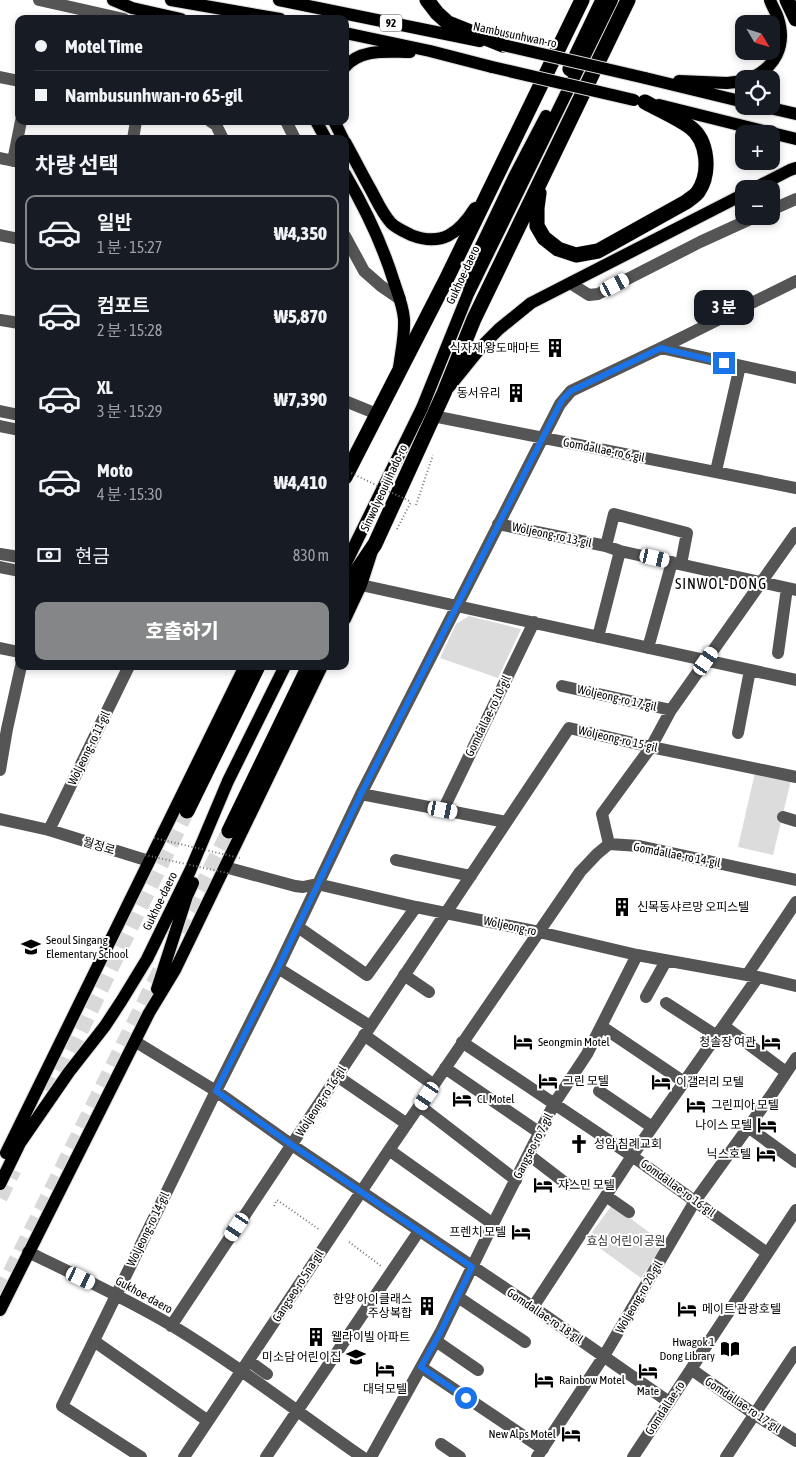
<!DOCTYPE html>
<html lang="ko">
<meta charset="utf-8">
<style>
body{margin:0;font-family:"Asap Condensed","Noto Sans KR",sans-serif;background:#242831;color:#f1f3f6;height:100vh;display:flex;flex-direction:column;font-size:19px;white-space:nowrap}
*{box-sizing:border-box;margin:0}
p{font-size:16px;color:#9ea1a6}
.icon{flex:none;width:28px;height:28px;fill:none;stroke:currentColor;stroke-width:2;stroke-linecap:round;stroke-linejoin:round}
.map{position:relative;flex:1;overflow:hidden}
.drawer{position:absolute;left:15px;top:135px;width:334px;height:535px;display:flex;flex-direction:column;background:#171b24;border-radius:10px;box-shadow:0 2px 8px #0003}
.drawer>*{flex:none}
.banner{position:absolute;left:15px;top:15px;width:334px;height:110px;border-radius:10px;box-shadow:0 2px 8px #0003;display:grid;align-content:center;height:110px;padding:0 20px;background:#171b24}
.needle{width:32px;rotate:128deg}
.buttons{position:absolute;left:735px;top:15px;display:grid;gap:10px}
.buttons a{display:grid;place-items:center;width:45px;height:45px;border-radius:10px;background:#171b24;box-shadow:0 2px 8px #0003;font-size:25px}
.end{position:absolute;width:22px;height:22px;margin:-11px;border:6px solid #1a73e8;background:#fff;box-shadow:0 0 0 2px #fff}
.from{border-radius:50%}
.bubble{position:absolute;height:35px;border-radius:10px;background:#171b24;box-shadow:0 2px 8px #0003;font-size:16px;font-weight:800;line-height:35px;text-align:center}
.car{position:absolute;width:15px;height:30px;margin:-15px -8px;border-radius:6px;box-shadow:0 0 4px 1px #0007;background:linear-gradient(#fff 24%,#345 0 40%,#fff 0 76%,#345 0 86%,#fff 0)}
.banner b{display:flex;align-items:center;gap:18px;height:48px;font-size:19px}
.banner b+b{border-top:1px solid #363941}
.banner i{width:12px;height:12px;background:#f1f3f6}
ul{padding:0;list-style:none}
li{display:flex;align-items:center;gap:15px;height:75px;margin:0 10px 8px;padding:0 10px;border:2px solid transparent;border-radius:10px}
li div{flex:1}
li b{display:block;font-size:19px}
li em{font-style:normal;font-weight:800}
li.active{border-color:#858687}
li>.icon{width:45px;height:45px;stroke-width:1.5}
h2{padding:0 20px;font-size:22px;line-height:60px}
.pay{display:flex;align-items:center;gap:12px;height:55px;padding:0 20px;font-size:19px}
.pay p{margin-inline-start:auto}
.button{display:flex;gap:10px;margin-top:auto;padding:10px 20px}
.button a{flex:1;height:58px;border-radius:10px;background:#858687;color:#fff;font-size:20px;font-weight:800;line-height:58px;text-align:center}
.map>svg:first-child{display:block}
.green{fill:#dcdcdc}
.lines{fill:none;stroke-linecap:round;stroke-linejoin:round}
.highway-tunnel{stroke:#d9d9d9;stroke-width:15;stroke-dasharray:15 8;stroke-linecap:butt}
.major-casing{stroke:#dbdbdb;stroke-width:14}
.highway-casing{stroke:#dbdbdb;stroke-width:16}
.path{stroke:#777;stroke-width:2;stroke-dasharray:1 2.5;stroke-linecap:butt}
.minor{stroke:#555;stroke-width:12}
.major{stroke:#000;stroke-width:12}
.highway{stroke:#000;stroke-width:15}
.major-bridge-casing{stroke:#dbdbdb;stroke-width:14;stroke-linecap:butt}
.path-bridge{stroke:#777;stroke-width:2;stroke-dasharray:1 2.5;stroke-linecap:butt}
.major-bridge{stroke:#000;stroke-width:12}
.route{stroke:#1a73e8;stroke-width:6}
.labels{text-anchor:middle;stroke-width:4;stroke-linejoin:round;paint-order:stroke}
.shield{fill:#fff;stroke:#4c4c4c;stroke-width:1}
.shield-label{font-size:11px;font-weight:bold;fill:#000}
.street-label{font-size:12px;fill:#000;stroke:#fff}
.poi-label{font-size:12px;fill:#000;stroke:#fff;text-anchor:start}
.park-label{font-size:12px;fill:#333;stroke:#fff}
.quarter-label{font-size:15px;letter-spacing:1px;fill:#000;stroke:#fff}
</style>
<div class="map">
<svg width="796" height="1457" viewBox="0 0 796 1457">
<rect width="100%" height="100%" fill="#fff"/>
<!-- green -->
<path class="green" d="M469,616L521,629L498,678L440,658L456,624Z
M756,768L792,776L773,855L738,847Z
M612,1205L665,1244L641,1278L587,1239Z"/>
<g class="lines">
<!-- highway-tunnel -->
<path class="highway-tunnel" d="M179,931L229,831
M51,1093L187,811
M0,1198L14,1170
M0,1293L160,970"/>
<!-- major casing -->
<g class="major-casing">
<path id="major" d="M113,0L132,8L181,19
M171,0L280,19
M279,0L480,41
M345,33L430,51L492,67
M345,67C361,48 388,52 410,52
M645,78L744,102
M749,79C775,68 787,46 778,18C776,12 772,6 770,0
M679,81L727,83L744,81
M659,105L796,139
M762,106L796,114
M316,121L326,139
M334,121L343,139
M345,142C354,158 362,174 371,190C377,201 382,213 391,223C396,228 405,232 411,235C442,247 459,233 475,208
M345,174C365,208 382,243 394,282C398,294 403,306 404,319C405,335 401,352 399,368
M753,189L790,170L796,168
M463,284L514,177L546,116
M449,387L483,345L499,329L531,303L744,194
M345,565L422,408L468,294L612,0
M345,619L361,585L371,554
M157,989L187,896L193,883
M6,1153L245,666
M0,1184L20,1143L69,1072L105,1026L122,1000L147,959L190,871L228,781L285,666
M0,1310L149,1013L175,970L322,666"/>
</g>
<!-- highway casing -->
<g class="highway-casing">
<path id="highway" d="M427,0L437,13L448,23L503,45
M787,0L796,19
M570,69L603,0
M539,193L537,208V226L544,238L558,249L576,255L598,251L686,202C690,199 695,196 698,192C711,173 708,140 690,127C676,117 659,110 645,102
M345,477L446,280L582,0
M345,592L350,581L375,544L444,393L474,319L628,0
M187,811L258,666
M229,831L309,666"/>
</g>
<!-- path -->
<path class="path" d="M416,505L433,455
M397,529L411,502
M274,1206L277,1200L320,1230
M349,1242L381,1266"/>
<!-- minor -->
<path class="minor" d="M39,0L124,19
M0,77L19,81
M210,121L216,125L223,139
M286,121L295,139
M133,139L136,121
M0,158L19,162
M13,161L21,121
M771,210L796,199
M0,235L19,239
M345,236L364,271L381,286L400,299
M570,283L589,295L598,294L700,242L757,216
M0,320L19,323
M661,348L796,378
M345,401L377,414
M0,411L19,415
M433,416L796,488
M0,426L19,430
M716,471L740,366
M498,524L606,546L620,551L796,590
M606,546L614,514L687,533L681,564
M0,554L19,557
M0,567L19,571
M361,585L796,680
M598,637L620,551
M0,648L19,652
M648,648L672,562
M778,653L787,588
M562,686L671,710
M738,733L750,670
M0,770L7,729L21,666
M361,794L506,822
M443,810L534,622
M783,817L796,821
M0,819L49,830L149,861
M49,830L129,666
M609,844L602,814L651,747L671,710L796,533
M396,860L471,876
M225,867L295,886L303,887L317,884L416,907L539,932L637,955L758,977L796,986
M298,927L367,975L416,907
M278,968L370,1026
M404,975L429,992
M747,975L796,902
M646,997L666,961
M666,1003L717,1036
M601,1026L684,1082
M724,1026L786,1072
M364,1035L434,1085
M136,1042L216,1091L292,1145L533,1307L669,1402
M462,1042L632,1156L767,1253
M445,1068L540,1133
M337,1076L407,1124
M599,1091L652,1127
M420,1106L516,1180
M748,1127L796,1162
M389,1150L493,1224
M529,1155L568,1185
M606,1196L629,1212
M28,1252C76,1275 125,1298 171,1325C237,1365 299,1413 362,1457
M458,1297L525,1342
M533,1307L632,1156L758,977
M171,1326L569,728L651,747L796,777
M94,1341L208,1421
M436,1341L478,1370
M249,1361L267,1374
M421,1367L543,1449
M691,1369L754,1414L796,1441
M441,1444L460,1457
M141,1457L62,1406L216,1091L278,968L361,794L560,404L571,391L661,348L796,281
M184,1457L389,1150L580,872L597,854L609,844L639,846L796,880
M266,1457L419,1231
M371,1457L440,1333L493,1224L554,1104L587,1054L637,955
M537,1457L604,1356L695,1201L770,1097L796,1058
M633,1457L796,1210
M726,1457L796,1352"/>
<!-- major -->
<use href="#major" class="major"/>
<!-- highway -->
<use href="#highway" class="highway"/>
<!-- major-bridge casing -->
<g class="major-bridge-casing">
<path id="major-bridge" d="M503,45L645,78
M492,67L634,100"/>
</g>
<!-- path-bridge -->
<path class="path-bridge" d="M345,470L411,502
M154,838L240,858
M145,855L232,874"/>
<!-- major-bridge -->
<use href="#major-bridge" class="major-bridge"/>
</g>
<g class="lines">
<!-- route -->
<path class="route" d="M466,1398L421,1367L440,1333L472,1267L292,1145L216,1091L278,968L361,794L562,400L571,391L661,348L724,363"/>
</g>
<!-- icons -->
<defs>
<g id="building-bare" transform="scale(1.5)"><path d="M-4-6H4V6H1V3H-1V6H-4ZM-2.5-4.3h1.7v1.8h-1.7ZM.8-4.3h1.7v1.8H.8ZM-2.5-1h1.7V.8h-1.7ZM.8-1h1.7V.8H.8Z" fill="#000" stroke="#fff" stroke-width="2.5" paint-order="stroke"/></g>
<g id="school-bare" transform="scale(1.5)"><path d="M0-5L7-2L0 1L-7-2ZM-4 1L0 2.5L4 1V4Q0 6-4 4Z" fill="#000" stroke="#fff" stroke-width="2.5" paint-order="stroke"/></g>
<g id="hotel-bare" transform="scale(1.5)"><path d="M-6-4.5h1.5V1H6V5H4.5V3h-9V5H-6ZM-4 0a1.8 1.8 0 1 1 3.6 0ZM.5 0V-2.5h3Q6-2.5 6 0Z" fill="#000" stroke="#fff" stroke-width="2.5" paint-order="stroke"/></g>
<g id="church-bare" transform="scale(1.5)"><path d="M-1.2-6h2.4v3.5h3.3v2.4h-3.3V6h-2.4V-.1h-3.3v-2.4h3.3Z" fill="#000" stroke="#fff" stroke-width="2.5" paint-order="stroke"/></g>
<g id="library-bare" transform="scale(1.5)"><path d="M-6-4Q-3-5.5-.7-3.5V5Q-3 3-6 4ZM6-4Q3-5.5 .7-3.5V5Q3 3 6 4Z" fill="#000" stroke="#fff" stroke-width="2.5" paint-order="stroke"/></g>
</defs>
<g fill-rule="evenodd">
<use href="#building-bare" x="555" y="348"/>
<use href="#building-bare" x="516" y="393"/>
<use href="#building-bare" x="622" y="907"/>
<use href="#school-bare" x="31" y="947"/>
<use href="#hotel-bare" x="523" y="1042"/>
<use href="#hotel-bare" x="771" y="1042"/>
<use href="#hotel-bare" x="548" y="1081"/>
<use href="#hotel-bare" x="661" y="1082"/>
<use href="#hotel-bare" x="462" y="1099"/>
<use href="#hotel-bare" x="696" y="1105"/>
<use href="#hotel-bare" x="767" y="1125"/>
<use href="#church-bare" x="579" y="1144"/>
<use href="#hotel-bare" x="766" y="1154"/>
<use href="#hotel-bare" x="543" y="1185"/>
<use href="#hotel-bare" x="521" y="1232"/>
<use href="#building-bare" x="427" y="1306"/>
<use href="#hotel-bare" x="687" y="1309"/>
<use href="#building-bare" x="316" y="1337"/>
<use href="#library-bare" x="730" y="1349"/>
<use href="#school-bare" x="356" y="1357"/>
<use href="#hotel-bare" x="385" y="1369"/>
<use href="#hotel-bare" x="648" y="1371"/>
<use href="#hotel-bare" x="544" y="1380"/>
<use href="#hotel-bare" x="571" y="1434"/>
</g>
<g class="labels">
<!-- shield labels -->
<rect class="shield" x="380" y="14.5" width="22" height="17" rx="4"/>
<g class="shield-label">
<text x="391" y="27">92</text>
</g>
<!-- street labels -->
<g class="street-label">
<text transform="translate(515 35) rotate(12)" y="4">Nambusunhwan-ro</text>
<text transform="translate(463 275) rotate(-65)" y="4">Gukhoe-daero</text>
<text transform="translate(604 450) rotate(11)" y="4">Gomdallae-ro 6-gil</text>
<text transform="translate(384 488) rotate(-65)" y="4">Sinwolyeouijihado-ro</text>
<text transform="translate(552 535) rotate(12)" y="4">Woljeong-ro 13-gil</text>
<text transform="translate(617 698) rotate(13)" y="4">Woljeong-ro 17-gil</text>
<text transform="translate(488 716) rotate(-64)" y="4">Gomdallae-ro 10-gil</text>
<text transform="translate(618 739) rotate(13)" y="4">Woljeong-ro 15-gil</text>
<text transform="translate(89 748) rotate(-64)" y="4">Woljeong-ro 11-gil</text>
<text transform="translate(99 846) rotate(17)" y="4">월정로</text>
<text transform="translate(677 855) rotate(11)" y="4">Gomdallae-ro 14-gil</text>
<text transform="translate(160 901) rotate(-64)" y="4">Gukhoe-daero</text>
<text transform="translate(510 926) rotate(12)" y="4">Woljeong-ro</text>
<text transform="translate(321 1101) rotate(-57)" y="4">Woljeong-ro 16-gil</text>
<text transform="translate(533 1146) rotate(-63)" y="4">Gangseo-ro 7-gil</text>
<text transform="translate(678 1188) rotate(36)" y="4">Gomdallae-ro 16-gil</text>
<text transform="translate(148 1229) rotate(-64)" y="4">Woljeong-ro 14-gil</text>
<text transform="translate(298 1286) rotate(-57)" y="4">Gangseo-ro 5na-gil</text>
<text transform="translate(144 1295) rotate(29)" y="4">Gukhoe-daero</text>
<text transform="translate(639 1297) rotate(-60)" y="4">Woljeong-ro 20-gil</text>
<text transform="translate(545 1316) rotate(34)" y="4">Gomdallae-ro 18-gil</text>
<text transform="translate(743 1405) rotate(34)" y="4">Gomdallae-ro 17-gil</text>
<text transform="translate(665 1408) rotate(-57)" y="4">Gomdallae-ro</text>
</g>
<!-- poi labels -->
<g class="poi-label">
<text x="540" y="352" text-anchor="end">식자재 왕도매마트</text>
<text x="501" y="397" text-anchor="end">동서유리</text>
<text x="637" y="911">신목동샤르망 오피스텔</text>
<text x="46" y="944">Seoul Singang<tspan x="46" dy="14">Elementary School</tspan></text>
<text x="538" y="1046">Seongmin Motel</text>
<text x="756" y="1046" text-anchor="end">청솔장 여관</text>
<text x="563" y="1085">그린 모텔</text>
<text x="676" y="1086">이갤러리 모텔</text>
<text x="477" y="1103">CL Motel</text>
<text x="711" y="1109">그린피아 모텔</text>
<text x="752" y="1129" text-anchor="end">나이스 모텔</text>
<text x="594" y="1148">성암 침례교회</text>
<text x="751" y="1158" text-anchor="end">닉스호텔</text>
<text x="558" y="1189">쟈스민 모텔</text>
<text x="506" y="1236" text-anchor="end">프렌치 모텔</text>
<text x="412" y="1303" text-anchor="end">한양 아이클래스<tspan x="412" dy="14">주상복합</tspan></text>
<text x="702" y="1313">메이트 관광호텔</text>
<text x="331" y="1341">웰라이빌 아파트</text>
<text x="715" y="1346" text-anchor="end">Hwagok 1<tspan x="715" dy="14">Dong Library</tspan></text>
<text x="341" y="1361" text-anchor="end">미소담 어린이집</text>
<text x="559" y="1384">Rainbow Motel</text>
<text x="385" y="1393" text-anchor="middle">대덕모텔</text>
<text x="648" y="1395" text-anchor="middle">Mate</text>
<text x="556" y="1438" text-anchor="end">New Alps Motel</text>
</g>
<!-- park labels -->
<g class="park-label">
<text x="626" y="1245">효심 어린이공원</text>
</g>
<!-- quarter labels -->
<g class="quarter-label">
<text x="721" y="589">SINWOL-DONG</text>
</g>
</g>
</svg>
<div class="buttons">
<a><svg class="needle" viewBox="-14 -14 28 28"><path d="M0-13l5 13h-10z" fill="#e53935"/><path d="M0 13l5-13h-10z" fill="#9ea1a6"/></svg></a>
<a><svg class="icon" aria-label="locate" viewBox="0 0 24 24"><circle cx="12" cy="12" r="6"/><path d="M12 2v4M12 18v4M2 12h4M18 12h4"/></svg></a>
<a>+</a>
<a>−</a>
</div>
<i class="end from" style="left:466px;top:1398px"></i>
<i class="end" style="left:724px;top:363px"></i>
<div class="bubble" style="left:694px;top:290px;width:60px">3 분</div>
<i class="car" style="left:615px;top:285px;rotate:63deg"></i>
<i class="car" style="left:655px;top:558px;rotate:103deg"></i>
<i class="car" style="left:706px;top:661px;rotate:35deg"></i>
<i class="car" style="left:443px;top:810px;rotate:101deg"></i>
<i class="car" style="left:427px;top:1096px;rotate:214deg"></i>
<i class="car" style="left:237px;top:1227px;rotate:214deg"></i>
<i class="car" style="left:81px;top:1278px;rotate:116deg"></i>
<div class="banner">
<b><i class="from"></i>Motel Time</b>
<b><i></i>Nambusunhwan-ro 65-gil</b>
</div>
<section class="drawer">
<h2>차량 선택</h2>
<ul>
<li class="active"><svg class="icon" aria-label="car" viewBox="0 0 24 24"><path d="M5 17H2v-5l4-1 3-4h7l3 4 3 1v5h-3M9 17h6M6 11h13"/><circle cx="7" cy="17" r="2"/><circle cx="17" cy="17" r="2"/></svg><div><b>일반</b><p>1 분 · 15:27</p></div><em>₩4,350</em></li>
<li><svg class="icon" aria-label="car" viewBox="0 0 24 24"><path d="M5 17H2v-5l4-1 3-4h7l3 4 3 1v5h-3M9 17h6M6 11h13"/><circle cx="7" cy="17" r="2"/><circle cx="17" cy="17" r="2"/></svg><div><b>컴포트</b><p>2 분 · 15:28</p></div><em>₩5,870</em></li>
<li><svg class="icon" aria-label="car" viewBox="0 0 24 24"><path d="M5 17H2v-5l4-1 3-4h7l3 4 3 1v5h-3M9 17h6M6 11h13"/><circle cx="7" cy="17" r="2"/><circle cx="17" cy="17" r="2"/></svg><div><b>XL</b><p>3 분 · 15:29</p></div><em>₩7,390</em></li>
<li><svg class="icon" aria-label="car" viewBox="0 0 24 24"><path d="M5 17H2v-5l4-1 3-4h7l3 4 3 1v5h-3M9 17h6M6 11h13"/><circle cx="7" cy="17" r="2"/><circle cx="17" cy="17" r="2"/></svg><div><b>Moto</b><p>4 분 · 15:30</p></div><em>₩4,410</em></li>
</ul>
<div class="pay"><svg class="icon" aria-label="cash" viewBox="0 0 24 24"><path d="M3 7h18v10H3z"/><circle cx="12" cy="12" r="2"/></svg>현금<p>830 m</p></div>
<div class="button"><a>호출하기</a></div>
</section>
</div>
